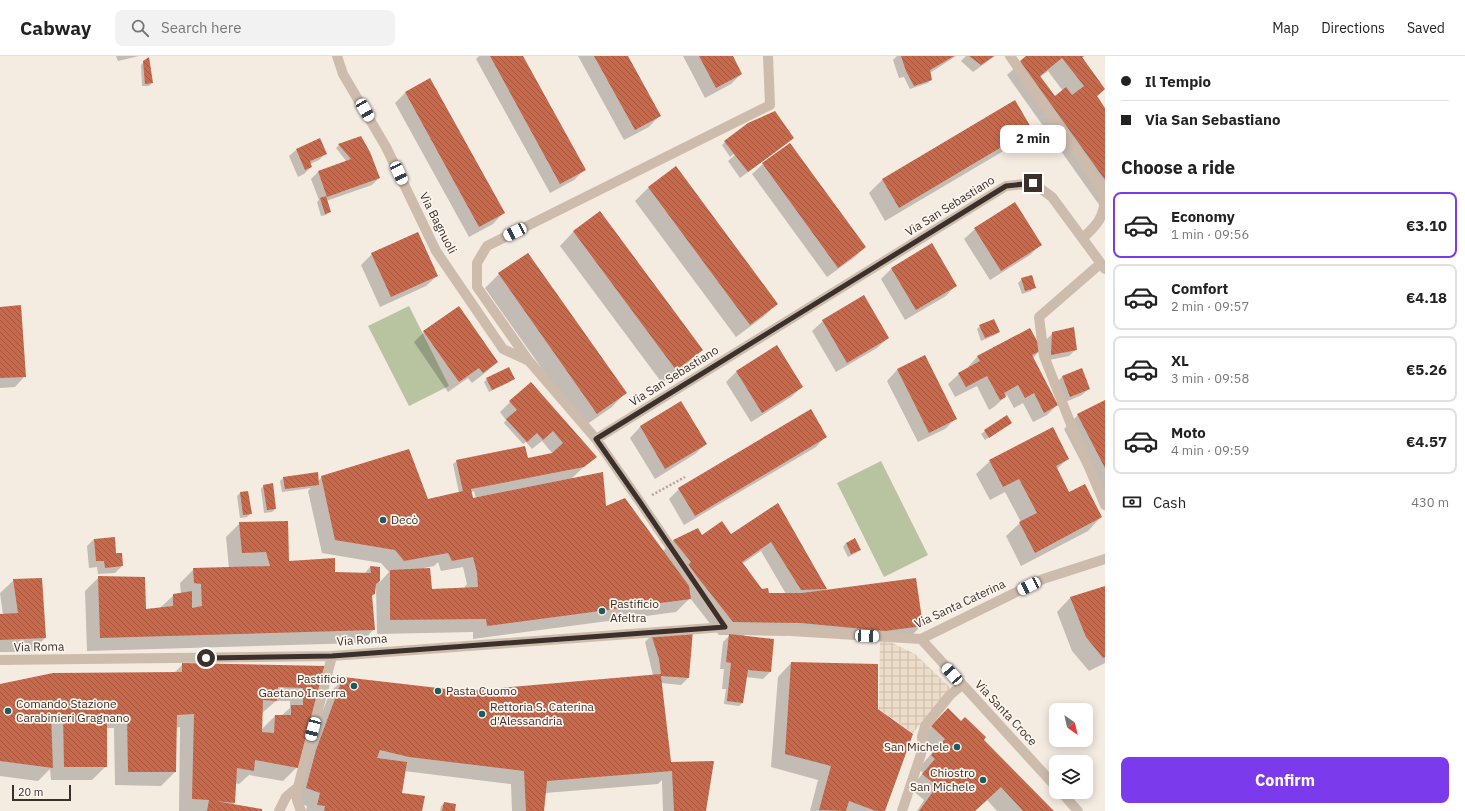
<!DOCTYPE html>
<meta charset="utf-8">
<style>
body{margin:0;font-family:"IBM Plex Sans",sans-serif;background:#f2f2f2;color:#222;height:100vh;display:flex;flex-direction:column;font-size:15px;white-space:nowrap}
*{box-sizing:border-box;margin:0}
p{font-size:13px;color:#767676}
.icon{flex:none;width:22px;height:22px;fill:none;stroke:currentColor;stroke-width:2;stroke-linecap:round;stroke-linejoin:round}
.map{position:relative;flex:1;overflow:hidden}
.sheet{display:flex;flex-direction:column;background:#fff;width:360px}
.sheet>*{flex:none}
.top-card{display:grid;align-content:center;height:88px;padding:0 16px;background:#fff}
.needle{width:26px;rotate:146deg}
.tools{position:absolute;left:1049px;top:647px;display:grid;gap:8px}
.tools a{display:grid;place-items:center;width:44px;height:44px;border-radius:8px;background:#fff;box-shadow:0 2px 10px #0003;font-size:20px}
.scale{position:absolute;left:12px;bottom:10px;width:59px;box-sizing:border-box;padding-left:4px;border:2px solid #3b302b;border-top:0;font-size:11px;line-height:14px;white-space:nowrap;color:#3b302b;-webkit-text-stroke:3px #fbf5ee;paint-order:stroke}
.end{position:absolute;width:18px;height:18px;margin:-9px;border:5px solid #3b302b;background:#fff;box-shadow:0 0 0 2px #fff}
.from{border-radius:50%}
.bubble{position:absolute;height:28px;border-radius:8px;background:#fff;box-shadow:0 2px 10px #0003;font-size:13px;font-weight:700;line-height:28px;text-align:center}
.car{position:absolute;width:12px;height:24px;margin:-12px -6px;border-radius:5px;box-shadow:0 0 3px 1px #0007;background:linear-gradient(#fff 24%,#345 0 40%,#fff 0 76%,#345 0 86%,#fff 0)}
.top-card b{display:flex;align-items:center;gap:14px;height:38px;font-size:15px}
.top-card b+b{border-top:1px solid #e0e0e0}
.top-card i{width:10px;height:10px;background:#222}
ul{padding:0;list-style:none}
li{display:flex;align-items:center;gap:12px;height:66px;margin:0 8px 6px;padding:0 8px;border:2px solid #e0e0e0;border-radius:8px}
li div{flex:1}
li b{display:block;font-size:15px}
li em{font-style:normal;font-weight:700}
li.on{border-color:#7c3aed}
li>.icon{width:36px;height:36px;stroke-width:1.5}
h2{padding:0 16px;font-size:18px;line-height:48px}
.pay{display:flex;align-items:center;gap:10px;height:44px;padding:0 16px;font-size:15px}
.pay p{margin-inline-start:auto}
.action{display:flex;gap:8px;margin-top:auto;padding:8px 16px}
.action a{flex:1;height:46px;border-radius:8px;background:#7c3aed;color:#fff;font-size:16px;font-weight:700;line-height:46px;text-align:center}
header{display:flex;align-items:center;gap:24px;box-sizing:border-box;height:56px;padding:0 20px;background:#fff;border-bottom:1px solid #e0e0e0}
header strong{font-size:19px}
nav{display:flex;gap:22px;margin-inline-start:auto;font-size:14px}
.search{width:280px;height:36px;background:#f2f2f2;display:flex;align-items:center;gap:10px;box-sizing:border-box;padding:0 14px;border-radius:8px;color:#767676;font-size:15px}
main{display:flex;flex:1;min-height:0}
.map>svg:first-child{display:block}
.green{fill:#b8c4a0}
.plaza{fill:url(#plaza-grid)}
.shadow{fill:#0003;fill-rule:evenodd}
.building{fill:url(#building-back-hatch);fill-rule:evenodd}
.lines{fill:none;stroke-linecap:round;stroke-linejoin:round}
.path{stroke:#b9a596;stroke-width:2.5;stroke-dasharray:2 2;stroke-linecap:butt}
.minor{stroke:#cdbbac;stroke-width:10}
.route{stroke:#3b302b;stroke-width:5}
.poi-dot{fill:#1f5a5e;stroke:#fbf5ee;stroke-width:1.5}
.labels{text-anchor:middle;stroke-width:3.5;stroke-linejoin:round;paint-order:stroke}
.street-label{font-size:12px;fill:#3b302b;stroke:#fbf5ee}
.poi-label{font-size:12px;fill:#3b302b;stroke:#fbf5ee;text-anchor:start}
</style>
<header>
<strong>Cabway</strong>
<div class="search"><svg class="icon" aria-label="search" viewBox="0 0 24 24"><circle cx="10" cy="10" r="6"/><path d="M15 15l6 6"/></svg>Search here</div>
<nav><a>Map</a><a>Directions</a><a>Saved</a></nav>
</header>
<main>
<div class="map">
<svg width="1105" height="755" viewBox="0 0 1105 755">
<defs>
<pattern id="plaza-grid" width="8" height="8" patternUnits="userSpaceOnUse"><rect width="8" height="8" fill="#ecdcc8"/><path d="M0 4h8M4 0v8" fill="none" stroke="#cbbdac"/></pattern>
<pattern id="building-back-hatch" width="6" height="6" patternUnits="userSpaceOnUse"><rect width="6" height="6" fill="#c8694b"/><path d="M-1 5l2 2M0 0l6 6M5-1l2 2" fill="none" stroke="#a4573f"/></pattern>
</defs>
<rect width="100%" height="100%" fill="#f4ebe1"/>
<!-- green -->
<path class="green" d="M409,250L449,330L409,350L368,270Z
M881,405L928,499L884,521L837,427Z"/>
<!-- plaza -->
<path class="plaza" d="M880,581L915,598L951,632L913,677L879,653Z"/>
<!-- shadow -->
<path class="shadow" d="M116,0H139L118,5Z
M479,0H522L584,114L574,124L550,137L476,3Z
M578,0H626L659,60L649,71L624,84Z
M683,0H732L741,18L731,28L705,42Z
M897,0H956L930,17L931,23L928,27L910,33L904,21L899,22L893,4Z
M966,0H995L973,16L961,5Z
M1028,0H1084L1082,2L1104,34L1096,41L1105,53V157L1007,19ZM1048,15L1063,35L1055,41L1040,21Z
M144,6L152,27L149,30H142L141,9Z
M430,23L503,157L493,168L469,181L395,47L405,37Z
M1014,45L1031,73L1017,87L885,165L869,137L882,124Z
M793,82L786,88L740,122L728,105L735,99L734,98L730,101L722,89L725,86Z
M339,89L379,122L372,129L326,145L330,156L326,159L321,160L317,146L319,144L311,123L318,116L347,106L336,92Z
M296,94L326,97L319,104L310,108L311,111L304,118L298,121L289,100Z
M763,108L865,191L855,201L827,221L752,118Z
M649,131L777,248L763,261L736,281L635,145Z
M600,156L702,294L688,307L662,327L560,190L573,176Z
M975,173L1041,188L1030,199L990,224L964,183Z
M932,189L956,229L946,240L905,264L881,223L891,213Z
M372,198L437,220L426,230L380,251L361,209Z
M499,218L625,337L612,351L583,371L485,232Z
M1022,223L1034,231L1031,235L1022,238L1018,227Z
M0,252L25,320L15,331L0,332Z
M823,265L888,282L877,292L836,316L812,275Z
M980,270L999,276L995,279L981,285L977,273Z
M424,276L497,306L486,316L472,327L468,322L448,336L414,286Z
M1053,277L1076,293L1069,300L1044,305L1046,284Z
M776,290L802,331L791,341L751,366L726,326L736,316Z
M1040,294L1033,302L1057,349L1047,359L1033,366L1023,347L1014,352L1007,339L994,351L989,354L977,330L955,341L948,328L959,318L968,313V311L978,300Z
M925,300L956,362L945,373L918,386L887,325L897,314Z
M1082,313L1089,332L1082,339L1063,347L1055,328L1062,321Z
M487,323H514L510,326L489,336L484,326Z
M1105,345V452L1064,373L1078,359Z
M510,346L595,400L571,423L663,495L673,485L697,473L702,480L731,479L778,448L827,535L922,569L911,580L789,577L786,580L744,579L770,616L763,623L746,621L742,647L739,650L724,648L726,633H722L724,613H720L723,586L730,579H719L690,542L676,556L473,583V576L377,578L376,530H375L374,538L371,541L374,573L361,587L87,595L85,535L99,521L145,554L160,552L174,539L181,538L180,527L194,513L229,512L226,481L240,467L288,506L334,517L364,518L370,511L379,512V527L389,516L381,507L322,497L308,435L311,432L282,436L280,425L283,422L318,425L322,421L427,444L459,437L453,408L457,405L527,403L553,398L542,385L532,393L526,386L523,388L504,367L506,364L500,356ZM474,435L476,442L473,443L471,436ZM761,495L786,538H768L762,534L742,508ZM438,506L441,515L463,511L467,528L464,532L431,534L424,512L434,510Z
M681,347L706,388L695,398L655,423L630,382L640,371Z
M1011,367L985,384L981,378L985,375Z
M826,380L816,391L684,469L669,443L679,433Z
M1068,402L1056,414L1069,438L1101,461L1088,475L1021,510L1006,480L1021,466L1005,436L990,444L976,418L990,405Z
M264,429L275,453L272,456L264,457L261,433Z
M247,436L251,457L247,461L240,462L237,440L240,437Z
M94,483L115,498L122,510L115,517L98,518L97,511L89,512L87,490Z
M846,487L859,494L856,497L848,501L843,491Z
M41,523L45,582L31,596H0V559H3L0,537L14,524Z
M1105,531V607L1089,615L1072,595L1057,556L1070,542Z
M652,579L688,622L681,629L661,627L671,707L705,755H663L662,724L658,728L545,737L543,755H512L511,728L404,715L401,737L421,755H306L307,750L293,745L302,709L297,711L283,725L249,719L239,728L235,727L234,747L232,749L261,755H179L180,671L176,672L175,716L161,730L115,729L114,672H106V710L92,724H51L50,713L38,725L0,720V629L174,617L183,608L325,611L310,689L330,636L344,623L465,636L653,619L645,586ZM276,645H290V652L281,660H275L261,674V658Z
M791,607L878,654L884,755H810L818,724L771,711L778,621Z
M935,667L982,684L1053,755H997L987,744L975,755H917L924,744L910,732L923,717L918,713L932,697L918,684Z
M444,747L454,755H440L441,750Z"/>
<!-- building -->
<path class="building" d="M490,0H523L586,114L560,128Z
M594,0H628L661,60L635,74Z
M699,0H733L742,18L716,32Z
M901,0H954L930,14L932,24L914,30L906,15Z
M969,0H994L981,9Z
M1026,0H1084L1082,1L1105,33L1097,40L1105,52V124L1020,5ZM1062,2L1084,30L1072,39L1066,31L1055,40L1040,20Z
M149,1L153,27L145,28L143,5Z
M430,22L505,157L479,171L405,36Z
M1015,44L1032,73L899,152L882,123Z
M775,55L794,82L748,116L724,85L748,67Z
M361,80L370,96L380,122L327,141L318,115L351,103L338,88Z
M320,82L327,98L310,105L312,111L305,114L296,93Z
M790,87L866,191L838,212L762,107Z
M676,110L778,248L750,269L648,131Z
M326,140L331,156L325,158L320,142Z
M1015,146L1042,189L1001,215L974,172Z
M600,155L703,294L676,314L573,175Z
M418,176L438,220L391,241L371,197Z
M932,187L957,230L916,254L891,212Z
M528,197L627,337L597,358L498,217Z
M1032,219L1036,232L1025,235L1021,222Z
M864,239L889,282L847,307L822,264Z
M21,249L26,321L0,322V251Z
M459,250L498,306L483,317L479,312L459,326L423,275Z
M994,263L1000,276L985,282L979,269Z
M1074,271L1077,294L1051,299L1052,276Z
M1030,272L1042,294L1032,299L1058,349L1044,357L1034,337L1025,342L1018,329L1004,337L1006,341L1000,344L987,320L966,331L958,317L980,305L977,300Z
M777,289L803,331L762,357L736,315Z
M925,299L957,363L929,377L897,313Z
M509,311L515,323L492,334L486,322Z
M1082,312L1090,333L1070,341L1062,320Z
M531,326L597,401L584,411L471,433L473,442L603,416L606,450L625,442L689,530L691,543L487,570L486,563L390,564V514L430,512L432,533L478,531L477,517L473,501L452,505L448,497L404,505L395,494L335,484L321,420L409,393L428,443L463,435L456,404L525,390L528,402L552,397L563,387L553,375L543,384L537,377L527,386L506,363L517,354L509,345Z
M1105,344V412L1077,358Z
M681,345L707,388L665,413L640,370Z
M811,353L827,381L695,460L678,432Z
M1007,359L1012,367L989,382L984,374Z
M1053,371L1069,403L1056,410L1069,436L1085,428L1102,461L1035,497L1019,466L1037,457L1019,423L1003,431L989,404Z
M318,416L319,429L285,433L283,421Z
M273,427L276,453L267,454L263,429Z
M248,435L252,458L243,459L240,436Z
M778,447L827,533L801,534L771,486L742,506L762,533L768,532L769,537H802L916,522L923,570L885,575L801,567L733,566L688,509L691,506L673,484L698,472L702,479L722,465L731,478Z
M288,465L289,505L335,502V516L371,517L370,510L380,511V525L376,528L375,538L372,539L375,574L100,582L98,520L145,521L146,553L173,550V538L192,535V552L202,550L201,528L194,527L193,512L270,510L266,496L242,497L239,466Z
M115,481L116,497H122L123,510L105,512L104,505H96L94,483Z
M855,482L861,494L851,498L846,487Z
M42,522L46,582L0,584V558L18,557L13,523Z
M1105,530V601L1103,602L1086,581L1070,541Z
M693,574L689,622L661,620L671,706L714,705L706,755H674L672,715L547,725L544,755H526L524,715L409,701L380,694L377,702L407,706L402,737L425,740L422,755H324L325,750L317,749L320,737L306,732L316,694L343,621L464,635L661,618L659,603L651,578Z
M729,578L774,583L771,616L748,614L743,647L727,645L731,607L726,606Z
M791,606L878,608V653L913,678L885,755H876L849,745L846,755L819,754L831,710L785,698Z
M182,607L327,610L298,712L255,704L254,715L237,712L235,747L215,745L262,753V755H207L209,744L192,743L194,658L177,659L176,716H128L127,659H107V711H64L63,658H51L53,712L0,705V628L53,617L182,616ZM278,631L303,632V649H291V659H275L274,677L262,676L263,644L277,645Z
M948,652L961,665L965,661L986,681L984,684L1054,755H1023L1001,731L975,755H919L937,730L922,718L935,703L931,699L945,683L931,670Z
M444,746L456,748L455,755H442Z"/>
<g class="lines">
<!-- path -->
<path class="path" d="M652,439L685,421"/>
<!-- minor -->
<path class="minor" d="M337,0L343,18L386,91L436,195L503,293L527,304
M1010,0L1090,115L1105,143
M1083,182C1096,169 1102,165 1105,145
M1100,208L1039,261L1044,300L1070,366L1105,449
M596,383L1006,130L1033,127L1052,141L1105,213
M725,571L640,446L596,383L529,305L477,231V207L487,190L770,49L768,0
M921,583L1056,731
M0,604L332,600L725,571L921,583L1043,523L1105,503
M297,732V744L301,755
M1061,736L1078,755
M279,755L286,741L298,731L332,600
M902,755L923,692L922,681L925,670L950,639L962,629"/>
</g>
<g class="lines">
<!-- route -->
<path class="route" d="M206,602L332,600L725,571L640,446L596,383L1006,130L1033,127"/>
</g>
<!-- markers -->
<g class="poi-dot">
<circle cx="383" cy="464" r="4"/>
<circle cx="602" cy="555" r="4"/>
<circle cx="354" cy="630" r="4"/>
<circle cx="438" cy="635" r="4"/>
<circle cx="8" cy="655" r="4"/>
<circle cx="482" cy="658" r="4"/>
<circle cx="957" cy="691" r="4"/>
<circle cx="983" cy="724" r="4"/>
</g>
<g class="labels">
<!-- street labels -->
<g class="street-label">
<text transform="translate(950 150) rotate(-32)" y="4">Via San Sebastiano</text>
<text transform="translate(438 167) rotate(63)" y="4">Via Bagnuoli</text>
<text transform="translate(674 320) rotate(-32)" y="4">Via San Sebastiano</text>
<text transform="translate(960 548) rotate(-25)" y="4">Via Santa Caterina</text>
<text transform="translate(362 584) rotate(-4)" y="4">Via Roma</text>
<text transform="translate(39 591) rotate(-1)" y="4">Via Roma</text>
<text transform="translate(1006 657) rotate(47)" y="4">Via Santa Croce</text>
</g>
<!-- poi labels -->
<g class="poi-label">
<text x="391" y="468">Decò</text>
<text x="610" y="552">Pastificio<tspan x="610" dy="14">Afeltra</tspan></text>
<text x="346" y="627" text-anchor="end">Pastificio<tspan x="346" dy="14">Gaetano Inserra</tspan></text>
<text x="446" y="639">Pasta Cuomo</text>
<text x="16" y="652">Comando Stazione<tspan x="16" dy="14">Carabinieri Gragnano</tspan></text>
<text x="490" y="655">Rettoria S. Caterina<tspan x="490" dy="14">d'Alessandria</tspan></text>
<text x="949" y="695" text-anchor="end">San Michele</text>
<text x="975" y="721" text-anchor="end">Chiostro<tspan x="975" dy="14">San Michele</tspan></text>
</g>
</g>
</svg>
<div class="tools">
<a><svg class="needle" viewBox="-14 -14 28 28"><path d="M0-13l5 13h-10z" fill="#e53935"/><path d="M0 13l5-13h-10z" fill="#767676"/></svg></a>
<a><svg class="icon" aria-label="layers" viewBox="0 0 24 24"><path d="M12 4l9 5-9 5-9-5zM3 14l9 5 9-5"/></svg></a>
</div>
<div class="scale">20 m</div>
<i class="end from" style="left:206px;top:602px"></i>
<i class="end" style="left:1033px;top:127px"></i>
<div class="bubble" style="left:1000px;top:69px;width:66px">2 min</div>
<i class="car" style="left:365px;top:54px;rotate:150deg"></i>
<i class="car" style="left:399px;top:117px;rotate:155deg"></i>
<i class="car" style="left:515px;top:176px;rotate:243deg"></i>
<i class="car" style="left:1029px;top:530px;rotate:244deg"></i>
<i class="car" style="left:867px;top:580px;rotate:93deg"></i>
<i class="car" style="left:952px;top:618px;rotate:318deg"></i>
<i class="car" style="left:313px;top:673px;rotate:195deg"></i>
</div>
<section class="sheet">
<div class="top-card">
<b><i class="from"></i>Il Tempio</b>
<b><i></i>Via San Sebastiano</b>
</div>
<h2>Choose a ride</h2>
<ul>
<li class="on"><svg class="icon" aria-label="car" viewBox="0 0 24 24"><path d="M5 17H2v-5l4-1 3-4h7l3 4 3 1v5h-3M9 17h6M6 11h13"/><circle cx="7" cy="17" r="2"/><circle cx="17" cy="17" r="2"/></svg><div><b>Economy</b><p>1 min · 09:56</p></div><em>€3.10</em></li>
<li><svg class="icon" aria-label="car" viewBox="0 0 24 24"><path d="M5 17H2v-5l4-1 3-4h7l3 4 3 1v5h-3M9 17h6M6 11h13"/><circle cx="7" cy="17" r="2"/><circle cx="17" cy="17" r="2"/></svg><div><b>Comfort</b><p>2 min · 09:57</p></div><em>€4.18</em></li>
<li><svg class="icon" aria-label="car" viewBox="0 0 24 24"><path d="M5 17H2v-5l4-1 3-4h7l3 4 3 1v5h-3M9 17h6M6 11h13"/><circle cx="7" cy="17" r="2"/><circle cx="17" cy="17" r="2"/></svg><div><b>XL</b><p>3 min · 09:58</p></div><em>€5.26</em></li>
<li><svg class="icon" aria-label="car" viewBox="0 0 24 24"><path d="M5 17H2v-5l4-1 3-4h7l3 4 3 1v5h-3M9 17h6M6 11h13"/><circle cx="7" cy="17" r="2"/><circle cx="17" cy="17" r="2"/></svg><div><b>Moto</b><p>4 min · 09:59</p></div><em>€4.57</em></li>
</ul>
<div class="pay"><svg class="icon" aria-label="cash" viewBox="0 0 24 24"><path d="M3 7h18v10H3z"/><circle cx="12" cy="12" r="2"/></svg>Cash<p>430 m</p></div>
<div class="action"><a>Confirm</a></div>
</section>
</main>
